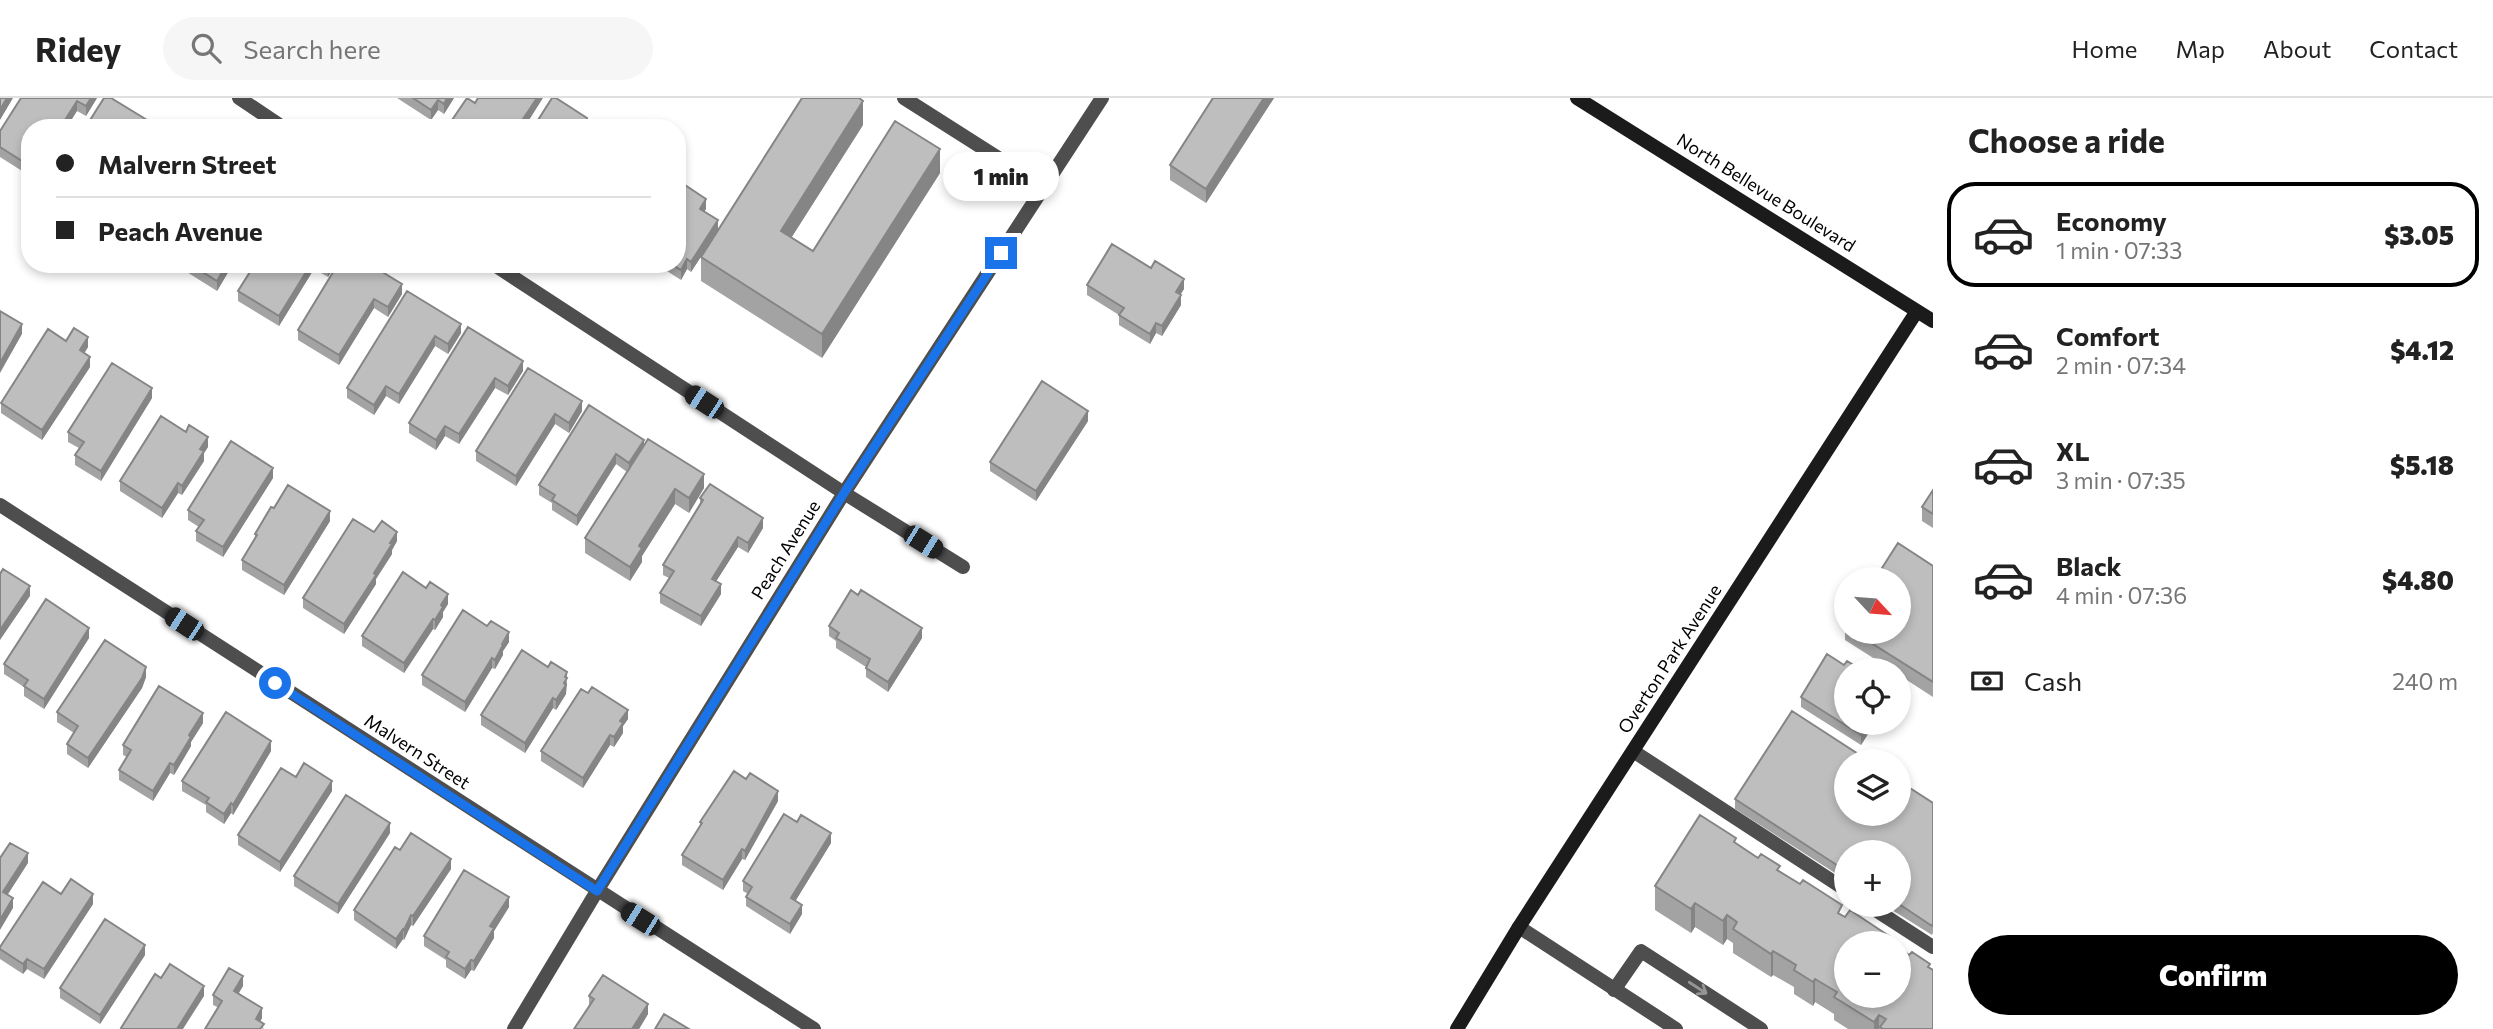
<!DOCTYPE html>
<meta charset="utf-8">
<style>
body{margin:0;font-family:Commissioner,sans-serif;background:#f6f6f6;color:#222;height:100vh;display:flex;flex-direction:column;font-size:26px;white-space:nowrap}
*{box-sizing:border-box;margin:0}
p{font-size:23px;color:#767676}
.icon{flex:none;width:38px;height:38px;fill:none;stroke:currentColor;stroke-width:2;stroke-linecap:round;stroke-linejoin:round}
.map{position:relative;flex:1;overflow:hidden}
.drawer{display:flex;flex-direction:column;background:#fff;width:560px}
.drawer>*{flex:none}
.guide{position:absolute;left:21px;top:21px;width:665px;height:154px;border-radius:28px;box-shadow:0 4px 10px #0003;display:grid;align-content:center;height:154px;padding:0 35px;background:#fff}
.needle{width:46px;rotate:116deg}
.controls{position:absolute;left:1834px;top:469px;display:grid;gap:14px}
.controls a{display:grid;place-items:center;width:77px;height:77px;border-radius:50%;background:#fff;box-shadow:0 4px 10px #0003;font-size:35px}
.end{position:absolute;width:32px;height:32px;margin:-16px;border:9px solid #1a73e8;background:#fff;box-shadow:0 0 0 4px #fff}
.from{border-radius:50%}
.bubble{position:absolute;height:49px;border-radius:24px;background:#fff;box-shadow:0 4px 10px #0003;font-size:23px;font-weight:800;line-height:49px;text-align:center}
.car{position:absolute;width:21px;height:42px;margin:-21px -10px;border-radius:9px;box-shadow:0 0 5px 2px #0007;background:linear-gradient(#222 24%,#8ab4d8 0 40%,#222 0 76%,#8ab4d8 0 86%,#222 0)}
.guide b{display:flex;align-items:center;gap:24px;height:66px;font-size:26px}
.guide b+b{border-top:2px solid #e0e0e0}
.guide i{width:18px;height:18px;background:#222}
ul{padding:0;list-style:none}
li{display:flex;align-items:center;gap:21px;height:105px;margin:0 14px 10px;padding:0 21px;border:4px solid transparent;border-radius:28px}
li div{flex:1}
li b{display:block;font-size:26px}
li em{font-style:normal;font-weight:800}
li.selected{border-color:#000}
li>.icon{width:63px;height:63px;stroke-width:1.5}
h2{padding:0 35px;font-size:32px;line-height:84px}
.pay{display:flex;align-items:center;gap:18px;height:77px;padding:0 35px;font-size:26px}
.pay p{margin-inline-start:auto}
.cta{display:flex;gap:14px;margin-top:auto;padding:14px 35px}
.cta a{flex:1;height:80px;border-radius:42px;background:#000;color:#fff;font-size:28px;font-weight:800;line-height:80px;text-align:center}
header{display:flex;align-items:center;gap:42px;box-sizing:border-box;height:98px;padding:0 35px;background:#fff;border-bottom:2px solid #e0e0e0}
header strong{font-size:33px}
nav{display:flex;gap:38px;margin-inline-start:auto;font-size:24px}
.search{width:490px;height:63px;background:#f6f6f6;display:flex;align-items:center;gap:18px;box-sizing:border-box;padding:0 24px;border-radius:38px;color:#767676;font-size:26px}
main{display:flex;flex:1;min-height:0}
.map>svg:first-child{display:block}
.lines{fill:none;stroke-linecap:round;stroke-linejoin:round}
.lane{stroke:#4e4e4e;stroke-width:14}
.street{stroke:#4e4e4e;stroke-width:14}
.secondary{stroke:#1b1b1b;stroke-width:14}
.wall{fill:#a3a3a3}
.shaded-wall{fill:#858585}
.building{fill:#bebebe;stroke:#858585;stroke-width:2}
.oneway{stroke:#959595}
.route{stroke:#1a73e8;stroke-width:9}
.labels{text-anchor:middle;stroke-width:5;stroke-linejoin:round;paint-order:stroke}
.street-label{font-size:18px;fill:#000;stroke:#fff}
</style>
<header>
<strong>Ridey</strong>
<div class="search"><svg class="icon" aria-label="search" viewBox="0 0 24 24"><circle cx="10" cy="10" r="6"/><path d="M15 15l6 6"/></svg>Search here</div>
<nav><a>Home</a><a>Map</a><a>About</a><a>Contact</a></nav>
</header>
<main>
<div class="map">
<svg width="1933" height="931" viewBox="0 0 1933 931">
<rect width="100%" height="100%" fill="#fff"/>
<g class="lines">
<!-- lane -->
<path class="lane" d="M904,0L1044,89
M1633,653L1846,792
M1868,807L1933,849
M1614,892L1641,853L1761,931"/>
<!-- street -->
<path class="street" d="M239,0L284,30
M493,166L844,395L963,469
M0,407L814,931
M1519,829L1676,931
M514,931L597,793L844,395L1102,0"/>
<!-- secondary -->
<path class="secondary" d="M1577,0L1933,223
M1457,931L1519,829L1917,213"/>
</g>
<!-- wall -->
<path class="wall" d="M21,0H97L86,18L77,13L66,30H30V78L0,59V33Z
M397,0H454L444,16L438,12L431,22Z
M1213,0H1274L1206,105L1170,82V67Z
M863,27L791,140L813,153L940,75L822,260L701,183V159L712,142L691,174L687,171L681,182L656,166H677V99L706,111L704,113L718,132Z
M174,166H233L217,193Z
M255,166H336L328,179L314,171L279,228L238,203V193Z
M338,166L402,196L388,219L374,210L339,267L298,242V232Z
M1087,187L1184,191L1180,196L1181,207L1162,238L1156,235L1150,246L1119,227V217L1087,197Z
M407,193L461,235L448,256L435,248L399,306L386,298L374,317L347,300V290Z
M468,229L523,273L508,297L495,290L459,346L445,338L436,352L409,335V325Z
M66,243L88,249L84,255L90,269L42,342L1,315V305Z
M528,270L582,313L569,335L555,326L516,388L476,363V353Z
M152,300L101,383L75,367V357L79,350L68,344V334Z
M589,307L644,348L704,390L689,415L675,406L642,458V464L630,483L585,455V440L627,374L616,366L577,428L552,412V405L539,397V387Z
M1088,323L1036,403L990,373V364Z
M208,349L204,355V363L182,397L178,395L162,420L120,393V383Z
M273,380L223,459L196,443V433L199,429L188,422V412Z
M1933,392V430L1922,423V409Z
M700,400L763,430L748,455L738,449L716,483L721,496L701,528L660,505V495L669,480L663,477V467L700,405Z
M274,410L330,423L284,497L242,472V462L255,441V436Z
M374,434L397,443L392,452V456L376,481V486L344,536L303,510V500Z
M1933,468V599L1899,577V572H1892L1845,542V528L1846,525V534H1899Z
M448,506L443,514V519L435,532L433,531L404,575L362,548V538Z
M829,528L922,540L888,594L866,579V569L836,550V543L829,538Z
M89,540L44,611L24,598V589L4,576V566Z
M509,544L503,553V557L495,571L492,570L465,614L422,587V577Z
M1844,567L1846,625H1875L1861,647L1801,609V599Z
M146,579L142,590L88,670L67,656V646L74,635L57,624V614Z
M567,584L566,596L556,612L553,610L525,655L481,627V617Z
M628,621L623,628V635L614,649L610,647L583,690L541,663V653Z
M203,625L191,644V648L174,677L170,675L153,703L119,682V672L127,659L123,657V647Z
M271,653L233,717L231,715L224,726L206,714V707L182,693V683Z
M296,679L332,693L280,774L238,747V737Z
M1735,701L1933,705V835L1932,837L1884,807H1899L1846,754V782L1735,711Z
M778,703L745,762L742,761L723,792L682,767V757L700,728V724Z
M390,735L338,816L294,788V778Z
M831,745L796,802L802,816L790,836L746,808V799L748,796L743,793V783Z
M1736,746L1780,773L1842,817L1889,844L1930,871L1933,931H1848L1834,922V916L1815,904L1813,908L1794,896V889L1773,877L1771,879L1733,855V845L1727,841L1723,847L1695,829L1691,835L1655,812V788Z
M400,752L451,771L413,828L411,827L404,842L403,841L396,851L354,822V812Z
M61,796L93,806L44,881L27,871L23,876L0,861V849Z
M509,809L494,833V840L474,873L471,872L465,881L446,869V862L424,848V838Z
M145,857L100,926L60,900V890Z
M243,888L239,895L262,920L260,924L264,931L213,907V897Z
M589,898L648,916L639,931H574L589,908Z"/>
<!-- shaded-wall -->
<path class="shaded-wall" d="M7,0H13L0,22V12Z
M91,0H97L86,18V8Z
M447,0H454L444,16V6Z
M537,0H543L524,30H517Z
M1264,0H1274L1206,105V91Z
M438,2V12L431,22V12Z
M77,3V13L66,30H60Z
M863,3V27L781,156V133Z
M587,20V30H581Z
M940,51V75L822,260V236Z
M706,101V111L700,121V111Z
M718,122V132L691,174V164Z
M687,161V171L681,182V172Z
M227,166H233L217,193V183Z
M311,166H314V171L279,228V218Z
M330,166H336L328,179V169Z
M1184,181V191L1176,204V194Z
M402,186V196L388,219V209Z
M1181,197V207L1162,238V228Z
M374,201V210L339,267V257Z
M1156,225V235L1150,246V236Z
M22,226V236L0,275V265Z
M461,226V235L448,256V246Z
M435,238V248L399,306V296Z
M88,239V249L80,262V252Z
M90,259V269L42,342V332Z
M523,263V273L508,297V288Z
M495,280V290L459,346V336Z
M386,288V298L374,317V307Z
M152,290V300L101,383V373Z
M582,303V313L569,335V325Z
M1088,313V323L1036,403V393Z
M555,316V326L516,388V378Z
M445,328V338L436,352V342Z
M208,339V349L204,355V363L182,397V388L200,351Z
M644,342V351L629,375V365Z
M616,356V366L577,428V418Z
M273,370V380L223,459V449Z
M704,376V390L689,415V400Z
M178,385V395L162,420V410Z
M675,391V406L642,458V464L630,483V469L639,448Z
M330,413V423L284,497V487Z
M763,420V430L748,455V445Z
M397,434V443L392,452V456L376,481V486L344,536V526Z
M738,439V449L712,490V481Z
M721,486V496L701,528V518Z
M30,488V498L0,542V532Z
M448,496V506L443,514V519L435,532V522L441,507Z
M433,521V531L404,575V565Z
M89,530V540L44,611V601Z
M922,530V540L888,594V584Z
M509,534V544L503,553V557L495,571V562Z
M492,560V570L465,614V604Z
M146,569V579L142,590L88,670V660Z
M567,574L566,596L556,612V602Z
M553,600V610L525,655V645Z
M628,612V621L623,628V635L614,649V639L620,623Z
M203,615V625L191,644V648L174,677V667L189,637Z
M1869,625H1875L1861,647V637Z
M610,637V647L583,690V680Z
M271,643V653L233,717V707Z
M170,665V675L153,703V693Z
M332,683V693L280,774V764Z
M778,693V703L745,762V753Z
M231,705V715L224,726V716Z
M390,725V735L338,816V806Z
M831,735V745L791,810V800Z
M742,751V761L723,792V782Z
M28,755V765L3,804V794Z
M451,761V771L413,828V818Z
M93,796V806L44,881V871Z
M509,799V809L494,833V840L474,873V863L490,828Z
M13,800V810L0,832V822Z
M1695,805V829L1691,835V811Z
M802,807V816L790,836V826Z
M411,817V827L404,842V832Z
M1727,817V841L1723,847V823Z
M403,831V841L396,851V841Z
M145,847V857L100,926V917Z
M1773,853V877L1771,879V856Z
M27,861V871L23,876V866Z
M471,862V872L465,881V871Z
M243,878V888L234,902V893Z
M1815,881V904L1813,908V884Z
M204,888V898L183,931H177Z
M648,906V916L639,931H632Z
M262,910V920L256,931V921Z
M1879,917V931H1874V924Z"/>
<!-- building -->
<path class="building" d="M0,0H7L0,12Z
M21,0H91L86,8L77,3L60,30H30V68L0,49V33Z
M104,0H111L160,30H85Z
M413,0H447L444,6L438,2L431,12Z
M467,0L475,5L478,0H537L517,30H457L450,25Z
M552,0H556L587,20L581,30H533Z
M802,0H859L863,3L781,133L813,153L895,23L940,51L822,236L701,159Z
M1213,0H1264L1206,91L1170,67Z
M685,87L706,101L700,111L718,122L691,164L687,161L681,172L671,166H677V99Z
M1112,146L1151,170L1155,163L1184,181L1176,194L1181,197L1162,228L1156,225L1150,236L1119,217L1124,210L1087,187Z
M190,166H227L217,183Z
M255,166H311L279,218L238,193Z
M338,166H369L402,186L388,209L374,201L339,257L298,232Z
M407,193L461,226L448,246L435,238L399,296L386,288L374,307L347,290Z
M0,213L22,226L0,265Z
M468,229L523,263L508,288L495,280L459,336L445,328L436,342L409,325Z
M74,230L88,239L80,252L90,259L42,332L1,305L48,231L66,243Z
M112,265L152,290L101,373L75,357L84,344L68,334Z
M528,270L582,303L569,325L555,316L516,378L476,353Z
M1042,283L1088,313L1036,393L990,364Z
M589,307L644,342L629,365L616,356L577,418L552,402L555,397L539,387Z
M161,318L186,334L189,327L208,339L200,351L204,353L182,388L178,385L162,410L120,383Z
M648,341L704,376L689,400L675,391L639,448L642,450L630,469L585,440Z
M231,343L273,370L223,449L196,433L204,422L188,412Z
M710,386L763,420L748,445L738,439L712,481L721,486L701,518L660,495L674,473L663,467L703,402L700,400Z
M288,387L330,413L284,487L242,462L257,437L255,436L271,409L274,410Z
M1933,392V416L1922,409Z
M353,421L374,434L382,423L397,434L390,445L392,446L374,475L376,477L344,526L303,500Z
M1898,445L1933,468V584L1854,534H1899V481H1875Z
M3,471L30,488L0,532V476Z
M403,474L426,490L430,484L448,496L441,507L443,509L435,522L433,521L404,565L362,538Z
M851,492L858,497L861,492L922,530L888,584L866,570L870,561L836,540L839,535L829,528Z
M46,501L89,530L44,601L24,588L28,582L4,566Z
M463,512L487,528L491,523L509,534L502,546L503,547L495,562L492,560L465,604L422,577Z
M105,542L146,569L142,580L88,660L67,646L78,628L57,614Z
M522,552L548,569L551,564L567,574L565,579L567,580L564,585L566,587L556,602L553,600L525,645L481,617Z
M1827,556L1844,567L1847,563L1862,572H1846V625H1869L1861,637L1801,599Z
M159,588L203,615L189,637L191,639L174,667L170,665L153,693L119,672L131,652L123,647Z
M592,589L628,612L620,623L623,625L614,639L610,637L583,680L541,653L581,591L588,595Z
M1792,613L1869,663H1846V716H1899V683L1933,705V825L1932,828L1899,806V754H1846V773L1735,701Z
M226,614L271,643L233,707L231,705L224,716L206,704L209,700L182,683Z
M304,665L332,683L280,764L238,737L281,670L296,679Z
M734,673L746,681L750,675L778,693L745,753L742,751L723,782L682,757L702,725L700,724Z
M346,697L390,725L338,806L294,778Z
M784,716L797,724L801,717L831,735L791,800L802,807L790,826L746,799L752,789L743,783Z
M1700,717L1736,740L1734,744L1758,760L1761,756L1780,768L1777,772L1800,786L1803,782L1842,807L1838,815L1845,819L1850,812L1889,838L1886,842L1891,845H1846V898H1899V850L1909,857L1912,854L1930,866L1928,869L1933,872V931H1883L1880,929L1886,921L1879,917L1874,924L1834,899L1837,894L1815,881L1813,884L1794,872L1796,867L1773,853L1771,856L1733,831L1737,824L1727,817L1723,823L1695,805L1691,811L1655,788Z
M411,735L451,761L413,818L411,817L404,832L403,831L396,841L354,812L395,749L400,752Z
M10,745L28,755L3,794L13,800L0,822V760Z
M464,772L509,799L490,828L494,830L474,863L471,862L465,871L446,859L449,854L424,838Z
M71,781L93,796L44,871L27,861L23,866L0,851V849L43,784L61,796Z
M105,821L145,847L100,917L60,890Z
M170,866L204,888L177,931H123L121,930L155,876L161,880Z
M229,870L243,878L234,893L262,910L256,921L264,926L260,931H205L222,903L213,897Z
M603,877L648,906L632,931H574L594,901L589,898Z
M664,916L689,931H655Z"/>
<!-- one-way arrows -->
<defs><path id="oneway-shaft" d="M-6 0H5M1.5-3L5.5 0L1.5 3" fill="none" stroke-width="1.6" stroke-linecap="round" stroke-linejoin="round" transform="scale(1.75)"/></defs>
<use class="oneway" href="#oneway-shaft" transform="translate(1698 890) rotate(33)"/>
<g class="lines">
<!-- route -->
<path class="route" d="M275,585L597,793L844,395L1001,155"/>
</g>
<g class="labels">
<!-- street labels -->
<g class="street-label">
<text transform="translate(1766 95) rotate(32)" y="6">North Bellevue Boulevard</text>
<text transform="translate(786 452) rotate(-58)" y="6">Peach Avenue</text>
<text transform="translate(1670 561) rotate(-57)" y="6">Overton Park Avenue</text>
<text transform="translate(417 654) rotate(33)" y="6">Malvern Street</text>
</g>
</g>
</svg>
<div class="controls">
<a><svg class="needle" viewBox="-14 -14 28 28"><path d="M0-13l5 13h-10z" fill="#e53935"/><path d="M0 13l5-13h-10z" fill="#767676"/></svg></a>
<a><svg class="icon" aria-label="locate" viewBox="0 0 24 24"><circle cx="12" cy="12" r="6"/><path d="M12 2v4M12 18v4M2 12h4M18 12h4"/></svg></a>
<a><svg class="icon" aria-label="layers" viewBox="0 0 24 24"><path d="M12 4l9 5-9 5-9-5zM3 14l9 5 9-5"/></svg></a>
<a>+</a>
<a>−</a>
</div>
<i class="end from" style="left:275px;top:585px"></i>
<i class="end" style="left:1001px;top:155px"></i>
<div class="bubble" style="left:943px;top:54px;width:116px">1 min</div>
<i class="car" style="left:704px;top:304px;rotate:303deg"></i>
<i class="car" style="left:923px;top:444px;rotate:122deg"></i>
<i class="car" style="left:184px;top:526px;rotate:303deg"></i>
<i class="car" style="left:640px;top:821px;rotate:302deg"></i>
<div class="guide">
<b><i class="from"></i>Malvern Street</b>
<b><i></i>Peach Avenue</b>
</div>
</div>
<section class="drawer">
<h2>Choose a ride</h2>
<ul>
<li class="selected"><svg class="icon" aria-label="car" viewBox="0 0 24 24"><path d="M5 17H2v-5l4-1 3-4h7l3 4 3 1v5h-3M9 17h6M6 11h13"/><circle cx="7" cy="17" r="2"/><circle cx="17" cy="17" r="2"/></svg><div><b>Economy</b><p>1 min · 07:33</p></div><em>$3.05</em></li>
<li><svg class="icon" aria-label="car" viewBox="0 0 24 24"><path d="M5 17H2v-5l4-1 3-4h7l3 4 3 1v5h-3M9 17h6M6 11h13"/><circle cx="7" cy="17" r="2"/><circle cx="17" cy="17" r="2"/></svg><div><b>Comfort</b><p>2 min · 07:34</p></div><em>$4.12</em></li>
<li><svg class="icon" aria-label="car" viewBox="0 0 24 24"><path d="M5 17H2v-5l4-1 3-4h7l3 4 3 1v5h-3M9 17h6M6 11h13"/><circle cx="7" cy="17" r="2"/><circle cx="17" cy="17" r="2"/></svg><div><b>XL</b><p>3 min · 07:35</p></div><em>$5.18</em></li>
<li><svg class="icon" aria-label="car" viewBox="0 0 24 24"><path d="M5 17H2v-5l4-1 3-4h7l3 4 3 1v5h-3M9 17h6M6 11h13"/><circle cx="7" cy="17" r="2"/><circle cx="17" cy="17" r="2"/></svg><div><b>Black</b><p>4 min · 07:36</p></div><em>$4.80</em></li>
</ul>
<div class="pay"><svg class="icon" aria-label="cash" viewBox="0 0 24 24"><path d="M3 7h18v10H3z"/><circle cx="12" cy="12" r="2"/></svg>Cash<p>240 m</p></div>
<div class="cta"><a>Confirm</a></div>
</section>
</main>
